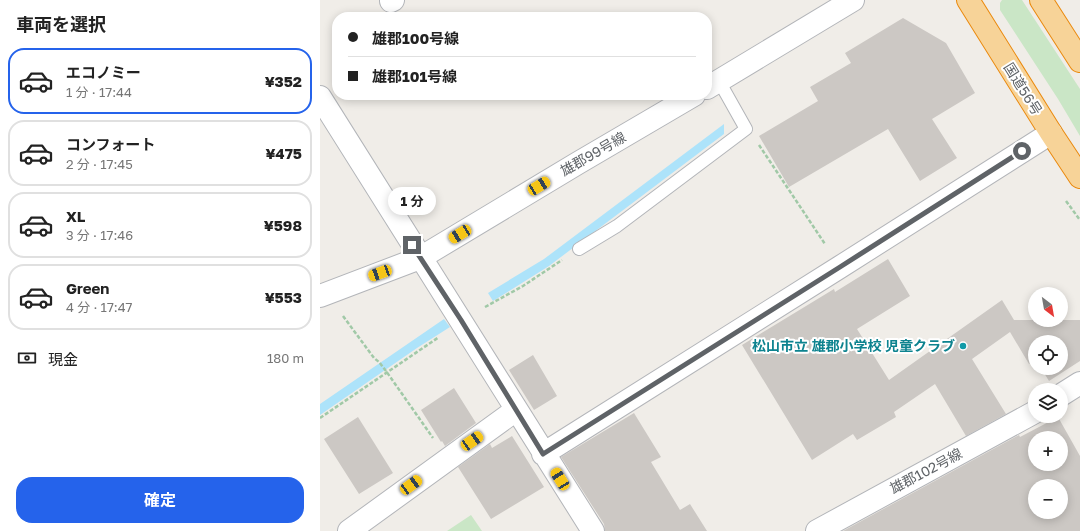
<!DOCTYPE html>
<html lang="ja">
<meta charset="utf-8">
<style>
body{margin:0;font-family:"Golos Text","Noto Sans JP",sans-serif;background:#f6f6f6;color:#222;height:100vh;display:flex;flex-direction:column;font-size:15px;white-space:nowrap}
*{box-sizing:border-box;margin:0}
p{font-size:13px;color:#767676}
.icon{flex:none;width:22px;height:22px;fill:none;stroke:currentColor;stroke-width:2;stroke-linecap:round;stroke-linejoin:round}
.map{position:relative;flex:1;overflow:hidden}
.side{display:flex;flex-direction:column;background:#fff;width:320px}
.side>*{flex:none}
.hud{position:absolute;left:12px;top:12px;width:380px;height:88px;border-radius:16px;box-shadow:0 2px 10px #0003;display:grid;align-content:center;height:88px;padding:0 16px;background:#fff}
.needle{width:26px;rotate:149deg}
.tools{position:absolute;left:708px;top:287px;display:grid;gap:8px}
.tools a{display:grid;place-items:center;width:40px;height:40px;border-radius:50%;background:#fff;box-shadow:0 2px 10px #0003;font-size:20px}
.end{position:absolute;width:18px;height:18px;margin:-9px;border:5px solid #5f6367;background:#fff;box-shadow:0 0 0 2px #fff}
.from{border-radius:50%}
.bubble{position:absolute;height:28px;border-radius:14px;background:#fff;box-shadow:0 2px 10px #0003;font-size:13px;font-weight:700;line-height:28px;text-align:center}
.car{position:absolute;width:12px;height:24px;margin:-12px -6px;border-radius:5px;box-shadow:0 0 3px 1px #0007;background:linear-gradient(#f5c518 24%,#345 0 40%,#f5c518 0 76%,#345 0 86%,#f5c518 0)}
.hud b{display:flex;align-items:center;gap:14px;height:38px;font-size:15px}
.hud b+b{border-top:1px solid #e0e0e0}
.hud i{width:10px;height:10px;background:#222}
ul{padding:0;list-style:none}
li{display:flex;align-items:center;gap:12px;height:66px;margin:0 8px 6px;padding:0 8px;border:2px solid #e0e0e0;border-radius:16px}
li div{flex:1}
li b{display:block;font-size:15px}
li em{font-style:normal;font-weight:700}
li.on{border-color:#2563eb}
li>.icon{width:36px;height:36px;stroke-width:1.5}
h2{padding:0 16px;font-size:18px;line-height:48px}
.pay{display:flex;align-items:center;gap:10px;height:44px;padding:0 16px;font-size:15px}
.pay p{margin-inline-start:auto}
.cta{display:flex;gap:8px;margin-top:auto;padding:8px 16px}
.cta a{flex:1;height:46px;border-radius:16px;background:#2563eb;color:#fff;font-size:16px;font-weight:700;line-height:46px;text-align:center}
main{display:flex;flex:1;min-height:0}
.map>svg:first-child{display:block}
.green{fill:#cae6c6}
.water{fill:#ade3fa}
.building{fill:#ccc8c4;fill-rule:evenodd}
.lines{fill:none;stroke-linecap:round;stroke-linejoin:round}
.lane-casing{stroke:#b3b5b9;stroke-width:14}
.street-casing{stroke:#b3b5b9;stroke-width:24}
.highway-casing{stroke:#ea890d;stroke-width:24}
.path{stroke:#a1c9a7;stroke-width:2.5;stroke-dasharray:4 2;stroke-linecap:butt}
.lane{stroke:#fff;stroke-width:12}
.street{stroke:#fff;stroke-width:22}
.highway{stroke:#f7d398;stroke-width:22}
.route{stroke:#5f6367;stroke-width:5}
.culture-dot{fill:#0f9aa8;stroke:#fff;stroke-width:1.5}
.labels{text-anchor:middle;stroke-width:4;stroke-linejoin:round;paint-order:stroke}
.street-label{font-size:14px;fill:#5f6367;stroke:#fff}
.culture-label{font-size:14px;font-weight:bold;fill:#0d838f;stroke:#fff;text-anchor:end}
</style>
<main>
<section class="side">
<h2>車両を選択</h2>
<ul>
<li class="on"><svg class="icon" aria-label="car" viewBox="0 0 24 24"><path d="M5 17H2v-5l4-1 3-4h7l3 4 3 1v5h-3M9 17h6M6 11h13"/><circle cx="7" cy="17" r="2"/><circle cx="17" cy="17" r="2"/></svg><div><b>エコノミー</b><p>1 分 · 17:44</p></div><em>¥352</em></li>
<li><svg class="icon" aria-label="car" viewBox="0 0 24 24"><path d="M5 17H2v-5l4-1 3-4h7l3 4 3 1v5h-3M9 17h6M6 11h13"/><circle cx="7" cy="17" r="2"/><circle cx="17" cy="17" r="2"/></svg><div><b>コンフォート</b><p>2 分 · 17:45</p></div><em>¥475</em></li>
<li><svg class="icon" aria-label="car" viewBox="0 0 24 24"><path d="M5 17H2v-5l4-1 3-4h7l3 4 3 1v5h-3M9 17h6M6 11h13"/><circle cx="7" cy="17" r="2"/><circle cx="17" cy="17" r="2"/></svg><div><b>XL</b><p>3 分 · 17:46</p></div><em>¥598</em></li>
<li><svg class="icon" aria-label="car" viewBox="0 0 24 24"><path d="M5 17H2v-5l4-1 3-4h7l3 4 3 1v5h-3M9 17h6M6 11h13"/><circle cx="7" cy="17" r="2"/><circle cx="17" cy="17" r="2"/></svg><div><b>Green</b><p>4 分 · 17:47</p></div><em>¥553</em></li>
</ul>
<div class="pay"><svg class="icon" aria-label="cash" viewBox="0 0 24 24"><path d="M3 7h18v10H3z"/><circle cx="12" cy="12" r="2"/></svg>現金<p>180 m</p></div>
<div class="cta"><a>確定</a></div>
</section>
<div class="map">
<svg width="760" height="531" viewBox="0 0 760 531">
<rect width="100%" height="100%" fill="#f0ede8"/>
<!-- green -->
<path class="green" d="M682,0H702L760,89V136L738,99L680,10V3Z
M151,515L162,531H127Z"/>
<!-- water -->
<path class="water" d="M404,124V134L229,266L173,301L168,293L224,259Z
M124,319L130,327L97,348L0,415V404Z"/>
<!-- building -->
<path class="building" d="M583,18L626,43L655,93L612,119L637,158L600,181L568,129L469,187L439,136L498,101L490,87L531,63L525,53Z
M568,259L590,296L537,329L569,380L682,300L694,320H760V361L729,381L721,368H741V342H715V360L709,364L690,332L652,359L686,414L646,436L615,384L574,412L576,417L537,440L533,434L492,460L422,345L514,289L515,292Z
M213,355L237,396L214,410L189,370Z
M134,388L156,423L125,446L122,441L121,442L101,410Z
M314,413L341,457L331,462L360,510L370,504L387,531H285L284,524L241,457Z
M38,417L73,473L39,494L4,439Z
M738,417L760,456V531H523L699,435L700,437ZM715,438H741V464H715ZM715,486H741V512H715Z
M192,436L224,487L171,519L138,467L170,444L172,448Z"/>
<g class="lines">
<!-- lane casing -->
<g class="lane-casing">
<path id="lane" d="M259,249L297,226L426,129L399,81"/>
</g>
<!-- street casing -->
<g class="street-casing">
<path id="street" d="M71,1L73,0
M387,88L533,0
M0,97L273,531
M0,296L100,258L258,163L374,95
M741,395L760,383
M223,454L520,267L731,133
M29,531L196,410
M497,531L715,412"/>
</g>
<!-- highway casing -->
<g class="highway-casing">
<path id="highway" d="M648,0L731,133L760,177
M721,0L760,61"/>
</g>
<!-- path -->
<path class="path" d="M439,145L505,244
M746,201L760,220
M165,307L203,286L242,260
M23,316L54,358L59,362L66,371L113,438
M0,418L119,337"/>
<!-- lane -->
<use href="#lane" class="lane"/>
<!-- street -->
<use href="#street" class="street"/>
<!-- highway -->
<use href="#highway" class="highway"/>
</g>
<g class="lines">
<!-- route -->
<path class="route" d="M92,245L141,320L223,454L520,267L702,151"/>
</g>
<!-- markers -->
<circle class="culture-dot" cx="643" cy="346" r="4"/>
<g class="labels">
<!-- street labels -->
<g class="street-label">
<text transform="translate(703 89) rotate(58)" y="5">国道56号</text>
<text transform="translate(273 154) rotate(-30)" y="5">雄郡99号線</text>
<text transform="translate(606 471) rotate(-28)" y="5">雄郡102号線</text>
</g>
<!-- culture labels -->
<g class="culture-label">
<text x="635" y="351">松山市立 雄郡小学校 児童クラブ</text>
</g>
</g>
</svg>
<div class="tools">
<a><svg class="needle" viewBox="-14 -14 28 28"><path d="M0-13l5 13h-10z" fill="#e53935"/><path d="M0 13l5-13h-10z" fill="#767676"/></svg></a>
<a><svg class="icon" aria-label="locate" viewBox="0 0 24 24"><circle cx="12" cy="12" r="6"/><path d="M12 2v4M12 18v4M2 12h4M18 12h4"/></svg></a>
<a><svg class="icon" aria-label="layers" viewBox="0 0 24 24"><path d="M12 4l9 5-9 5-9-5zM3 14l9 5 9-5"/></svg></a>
<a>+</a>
<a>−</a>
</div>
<i class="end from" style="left:702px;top:151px"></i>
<i class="end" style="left:92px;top:245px"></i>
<div class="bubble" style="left:68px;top:187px;width:48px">1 分</div>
<i class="car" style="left:219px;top:186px;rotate:59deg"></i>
<i class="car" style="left:140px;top:234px;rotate:239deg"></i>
<i class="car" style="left:60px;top:273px;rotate:250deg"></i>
<i class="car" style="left:152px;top:441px;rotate:56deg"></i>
<i class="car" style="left:240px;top:479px;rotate:328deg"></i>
<i class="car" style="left:91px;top:485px;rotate:54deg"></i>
<div class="hud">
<b><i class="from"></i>雄郡100号線</b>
<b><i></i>雄郡101号線</b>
</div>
</div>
</main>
